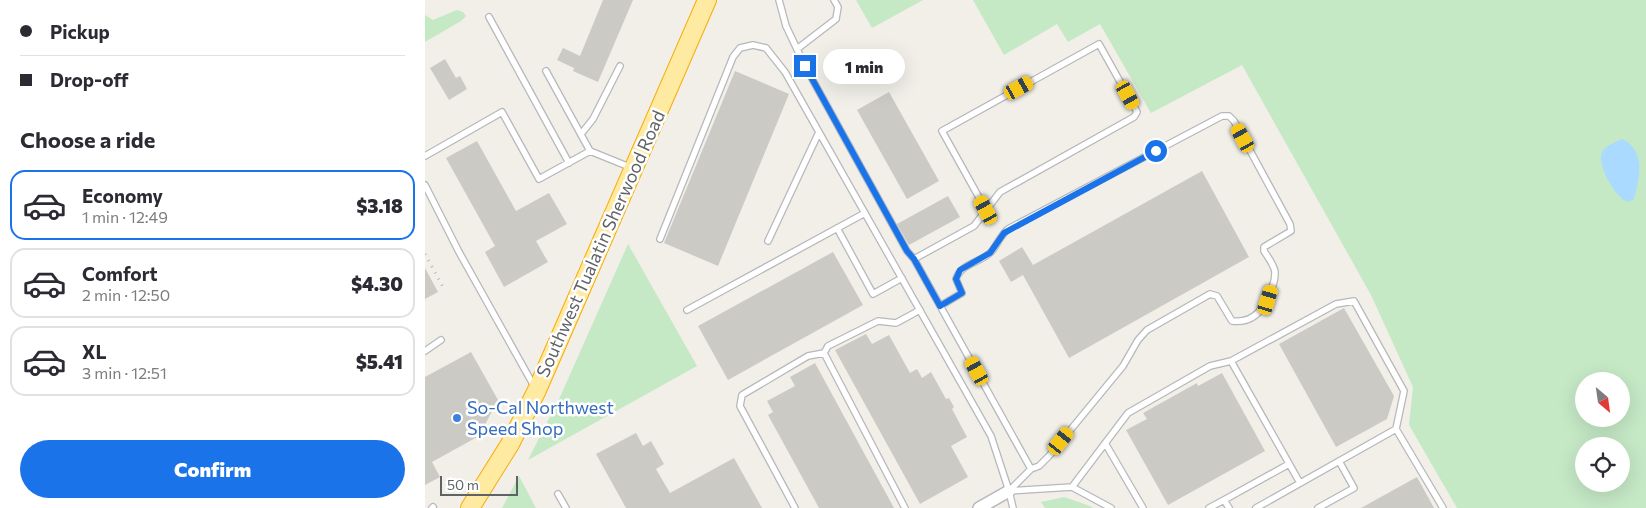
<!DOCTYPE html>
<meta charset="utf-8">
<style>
body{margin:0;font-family:Commissioner,sans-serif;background:#f2f2f3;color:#2b2b33;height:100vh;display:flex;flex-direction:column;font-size:19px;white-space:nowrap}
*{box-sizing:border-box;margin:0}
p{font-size:16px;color:#7c7c81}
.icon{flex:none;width:28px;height:28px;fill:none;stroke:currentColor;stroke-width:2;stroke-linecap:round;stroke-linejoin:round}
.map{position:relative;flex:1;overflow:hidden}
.drawer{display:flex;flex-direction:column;background:#fff;width:425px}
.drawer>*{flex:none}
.top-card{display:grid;align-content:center;height:110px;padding:0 20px;background:#fff}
.needle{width:32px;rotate:151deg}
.fabs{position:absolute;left:1150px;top:372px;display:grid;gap:10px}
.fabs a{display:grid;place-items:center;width:55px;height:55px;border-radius:50%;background:#fff;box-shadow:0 5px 20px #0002;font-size:25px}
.scale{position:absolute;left:15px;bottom:12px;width:78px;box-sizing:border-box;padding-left:5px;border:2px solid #5f6368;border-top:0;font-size:14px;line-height:18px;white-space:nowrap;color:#5f6368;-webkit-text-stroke:4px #fff;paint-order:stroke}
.end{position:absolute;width:22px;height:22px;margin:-11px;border:6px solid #1a73e8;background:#fff;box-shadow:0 0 0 2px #fff}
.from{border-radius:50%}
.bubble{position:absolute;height:35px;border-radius:18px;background:#fff;box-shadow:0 5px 20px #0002;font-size:16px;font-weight:800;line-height:35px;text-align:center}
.car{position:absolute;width:15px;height:30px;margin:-15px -8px;border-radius:6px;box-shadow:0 0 4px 1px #0007;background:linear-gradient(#f5c518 24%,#345 0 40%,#f5c518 0 76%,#345 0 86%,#f5c518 0)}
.top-card b{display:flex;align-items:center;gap:18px;height:48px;font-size:19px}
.top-card b+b{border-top:1px solid #e1e1e2}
.top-card i{width:12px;height:12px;background:#2b2b33}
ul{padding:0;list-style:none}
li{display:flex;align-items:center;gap:15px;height:70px;margin:0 10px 8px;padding:0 10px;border:2px solid #e1e1e2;border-radius:15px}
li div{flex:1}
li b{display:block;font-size:19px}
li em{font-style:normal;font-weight:800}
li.on{border-color:#1a73e8}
li>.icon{width:45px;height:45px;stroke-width:1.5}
h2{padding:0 20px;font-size:22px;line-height:60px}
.cta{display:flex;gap:10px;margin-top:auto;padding:10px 20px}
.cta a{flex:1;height:58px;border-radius:30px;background:#1a73e8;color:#fff;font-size:20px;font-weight:800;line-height:58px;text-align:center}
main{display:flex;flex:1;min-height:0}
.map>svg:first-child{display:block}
.green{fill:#c5e8c5;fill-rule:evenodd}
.water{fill:#aadaff}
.building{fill:#cccac5}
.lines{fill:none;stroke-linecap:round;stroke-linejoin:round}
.service-casing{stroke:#b5b8bc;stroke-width:8}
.minor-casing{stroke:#b5b8bc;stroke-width:14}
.trunk-casing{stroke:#f9ab00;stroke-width:20}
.service{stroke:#fff;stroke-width:5.5}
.minor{stroke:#fff;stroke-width:11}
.trunk{stroke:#feeaa1;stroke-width:18}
.rail{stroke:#b6b7b8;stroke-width:3;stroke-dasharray:1 6;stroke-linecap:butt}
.route{stroke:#1a73e8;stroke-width:6}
.shop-dot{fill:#3f7fe0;stroke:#fff;stroke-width:2}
.labels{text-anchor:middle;stroke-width:5;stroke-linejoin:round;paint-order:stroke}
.street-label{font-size:18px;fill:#5f6368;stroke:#fff}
.shop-label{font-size:18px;fill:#366cbe;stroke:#fff;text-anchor:start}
</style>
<main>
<section class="drawer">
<div class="top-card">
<b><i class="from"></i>Pickup</b>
<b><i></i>Drop-off</b>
</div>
<h2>Choose a ride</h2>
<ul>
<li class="on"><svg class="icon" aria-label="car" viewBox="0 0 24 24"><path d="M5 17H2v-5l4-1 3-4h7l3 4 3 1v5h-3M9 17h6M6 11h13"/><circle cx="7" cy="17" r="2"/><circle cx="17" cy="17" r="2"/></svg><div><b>Economy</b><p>1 min · 12:49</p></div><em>$3.18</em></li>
<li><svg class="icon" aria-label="car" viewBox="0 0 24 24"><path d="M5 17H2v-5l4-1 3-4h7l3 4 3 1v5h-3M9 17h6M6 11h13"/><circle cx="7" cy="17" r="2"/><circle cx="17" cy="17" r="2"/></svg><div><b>Comfort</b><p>2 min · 12:50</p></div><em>$4.30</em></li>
<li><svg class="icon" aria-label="car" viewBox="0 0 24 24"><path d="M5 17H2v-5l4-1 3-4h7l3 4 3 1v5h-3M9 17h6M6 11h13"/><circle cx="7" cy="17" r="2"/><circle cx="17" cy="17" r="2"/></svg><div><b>XL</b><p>3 min · 12:51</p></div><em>$5.41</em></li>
</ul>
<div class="cta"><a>Confirm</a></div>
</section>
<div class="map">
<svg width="1221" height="508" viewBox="0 0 1221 508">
<rect width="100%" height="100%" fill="#f1efe8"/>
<!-- green -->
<path class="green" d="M431,0H498L447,28Z
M548,0H1221V508H1032L984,425L988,387L946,295L817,65L726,113L675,24L643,42L632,24L579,55ZM1159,381H1196V419H1159ZM1159,446H1196V484H1159Z
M32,10L38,12L41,16L36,21L0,42V15L8,20Z
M203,244L272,366L103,460L136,395Z
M94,476L111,508H77Z
M639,497L665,506L668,508H620L616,502Z"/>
<!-- water -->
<path class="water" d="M1197,139C1221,150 1215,177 1209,199L1203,202C1191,199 1171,164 1177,152C1180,146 1191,142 1197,139Z"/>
<!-- building -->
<path class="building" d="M178,0H208L173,82L148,71L149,68L132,60L138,48L155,56Z
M20,59L31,78L35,76L42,89L24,100L5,68Z
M310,71L364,94L293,266L239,243Z
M464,92L514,181L482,199L432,110Z
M52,141L91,211L124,193L142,224L111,241L123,262L79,287L60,252L70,246L21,158Z
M777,171L824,257L644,358L598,275L586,282L574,261L597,247L608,265Z
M523,196L535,217L484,245L472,224Z
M408,252L438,305L303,380L273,326Z
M0,268L13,292L0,299Z
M919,308L969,396L962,419L911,447L854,344Z
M441,334L447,344L464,335L485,373L492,369L497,378L506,372L521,399L524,398L529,407L527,409L542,437L526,446L543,477L495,504L410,350Z
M46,352L73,400L54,436L7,462L15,477L0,485V377Z
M390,363L469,508H394L343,415L348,412L342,401L370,386L365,377Z
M797,373L840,451L743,505L701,430L722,419L718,413L772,383L773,386Z
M211,433L218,446L226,441L239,464L231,469L245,493L309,458L337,508H201L171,454Z
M992,477L1009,508H936Z"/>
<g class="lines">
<!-- service casing -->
<g class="service-casing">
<path id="service" d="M354,0L361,26L380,66L482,251L489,259
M64,17L144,163
M372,49L411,19L413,7L409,0
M121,71L165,151L207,168
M156,134L168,119L195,66
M0,156L77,112L114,179L165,151
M0,185L34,252L109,386
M561,210L517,131L674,44L712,112L709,117L575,192L549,226L489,259L606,469L584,491
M412,228L448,294L477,278
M235,239L308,57L315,48L328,45L341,48L360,72L566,436L584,491L588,508
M343,241L394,132
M515,306L537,293L531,279C536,263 555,263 566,252C572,245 575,236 583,229L797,116H804L809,121L865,224L866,231L839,247V251C843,257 849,265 850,272C850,277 849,283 847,287C841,307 830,324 807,321L792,296L785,294L722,330L713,340L698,366L624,456L614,466L606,469
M262,310L440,213
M0,351L16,340
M399,353L480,508
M806,361L875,483
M680,443L718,508
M647,487L703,413L785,366L806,361L911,304L929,301L979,391L971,429L1018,508
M584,491L647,487L686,508
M133,494L141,508
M799,500L864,464
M7,508L8,507
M370,508L315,406L317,395L383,356L399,353L403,346L453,321L471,323L495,310
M784,508L799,500L804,508
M831,508L971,429
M893,508L929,488L914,461"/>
</g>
<!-- minor casing -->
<g class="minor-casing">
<path id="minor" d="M554,508L584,491"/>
</g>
<!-- trunk casing -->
<g class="trunk-casing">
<path id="trunk" d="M45,508L85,444L112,390L282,0"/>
</g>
<!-- service -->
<use href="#service" class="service"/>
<!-- minor -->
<use href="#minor" class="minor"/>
<!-- trunk -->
<use href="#trunk" class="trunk"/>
<!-- rail -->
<path class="rail" d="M0,254L19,289"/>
</g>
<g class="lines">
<!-- route -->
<path class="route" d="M380,66L482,251L489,259L515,306L537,293L531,279L535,270L565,253L579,233L731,151"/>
</g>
<!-- markers -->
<circle class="shop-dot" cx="32" cy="418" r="5"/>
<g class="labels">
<!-- street labels -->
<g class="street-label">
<text transform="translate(176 244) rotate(-66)" y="6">Southwest Tualatin Sherwood Road</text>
</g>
<!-- shop labels -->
<g class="shop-label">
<text x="42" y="414">So-Cal Northwest<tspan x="42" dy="21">Speed Shop</tspan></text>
</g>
</g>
</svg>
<div class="fabs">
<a><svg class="needle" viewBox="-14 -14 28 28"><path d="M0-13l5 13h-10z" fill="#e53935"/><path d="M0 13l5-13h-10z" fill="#7c7c81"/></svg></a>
<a><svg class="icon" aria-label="locate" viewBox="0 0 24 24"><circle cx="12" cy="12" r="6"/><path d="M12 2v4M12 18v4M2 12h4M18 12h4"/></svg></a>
</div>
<div class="scale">50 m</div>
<i class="end from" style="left:731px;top:151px"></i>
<i class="end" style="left:380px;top:66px"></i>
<div class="bubble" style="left:398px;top:49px;width:82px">1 min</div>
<i class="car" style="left:594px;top:88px;rotate:61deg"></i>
<i class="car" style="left:703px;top:95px;rotate:151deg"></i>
<i class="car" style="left:818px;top:138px;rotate:331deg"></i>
<i class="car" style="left:561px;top:210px;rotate:331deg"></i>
<i class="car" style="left:843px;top:300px;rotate:17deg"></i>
<i class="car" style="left:552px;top:371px;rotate:331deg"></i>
<i class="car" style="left:636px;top:441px;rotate:39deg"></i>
</div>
</main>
